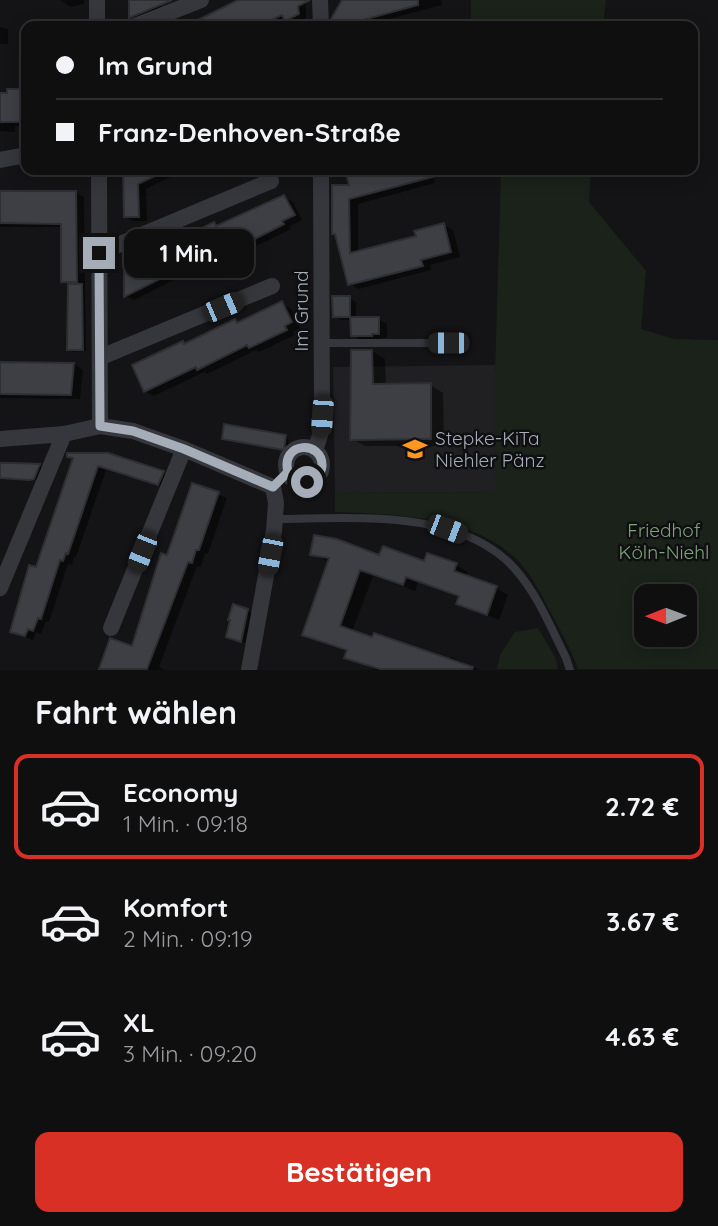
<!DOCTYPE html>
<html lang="de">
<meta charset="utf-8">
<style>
body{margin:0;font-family:Quicksand,sans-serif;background:#181819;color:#f1f3f6;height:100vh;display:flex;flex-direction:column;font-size:26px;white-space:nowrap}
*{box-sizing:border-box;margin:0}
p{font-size:23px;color:#9b9c9f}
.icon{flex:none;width:38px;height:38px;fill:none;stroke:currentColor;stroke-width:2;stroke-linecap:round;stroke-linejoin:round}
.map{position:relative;height:670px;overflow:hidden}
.sheet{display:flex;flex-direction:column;background:#0f0f10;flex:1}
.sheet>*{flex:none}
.guide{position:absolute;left:21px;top:21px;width:677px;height:154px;border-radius:14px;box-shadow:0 4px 18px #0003,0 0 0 2px #2f2f30;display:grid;align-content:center;height:154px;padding:0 35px;background:#0f0f10}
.needle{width:46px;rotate:269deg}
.tools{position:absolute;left:634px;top:584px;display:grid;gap:14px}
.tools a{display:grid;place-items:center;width:63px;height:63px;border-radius:14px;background:#0f0f10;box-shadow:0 4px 18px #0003,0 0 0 2px #2f2f30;font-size:35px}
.end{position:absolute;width:32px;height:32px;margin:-16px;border:9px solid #a4adb8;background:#111;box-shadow:0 0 0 4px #111}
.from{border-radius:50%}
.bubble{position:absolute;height:49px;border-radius:14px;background:#0f0f10;box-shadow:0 4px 18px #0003,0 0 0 2px #2f2f30;font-size:23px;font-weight:700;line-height:49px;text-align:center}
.car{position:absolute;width:21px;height:42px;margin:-21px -10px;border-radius:9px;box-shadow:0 0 5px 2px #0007;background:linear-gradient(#222 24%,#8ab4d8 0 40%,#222 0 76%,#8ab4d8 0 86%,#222 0)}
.guide b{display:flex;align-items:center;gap:24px;height:66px;font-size:26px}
.guide b+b{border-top:2px solid #2f2f30}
.guide i{width:18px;height:18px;background:#f1f3f6}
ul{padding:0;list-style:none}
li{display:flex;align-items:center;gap:21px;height:105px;margin:0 14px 10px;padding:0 21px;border:4px solid transparent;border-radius:14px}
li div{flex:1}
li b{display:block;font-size:26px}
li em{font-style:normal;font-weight:700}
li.selected{border-color:#d93025}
li>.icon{width:63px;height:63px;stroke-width:1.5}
h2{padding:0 35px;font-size:32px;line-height:84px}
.primary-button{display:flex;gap:14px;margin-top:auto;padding:14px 35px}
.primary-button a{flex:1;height:80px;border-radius:14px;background:#d93025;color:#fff;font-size:28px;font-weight:700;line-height:80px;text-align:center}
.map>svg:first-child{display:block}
.built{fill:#202023}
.green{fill:#1a221a;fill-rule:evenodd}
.shadow{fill:#0007}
.building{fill:#3e3f44;stroke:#2e2f33;stroke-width:2}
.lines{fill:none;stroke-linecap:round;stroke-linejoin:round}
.lane{stroke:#35373c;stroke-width:8}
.street{stroke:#35373c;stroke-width:16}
.route{stroke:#a4adb8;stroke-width:9}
.labels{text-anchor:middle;stroke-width:5;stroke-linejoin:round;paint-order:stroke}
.street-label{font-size:19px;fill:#a4adb8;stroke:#0f0f11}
.poi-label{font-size:19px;fill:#a4adb8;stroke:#0f0f11;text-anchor:start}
.park-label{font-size:19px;fill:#7da579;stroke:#0f0f11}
</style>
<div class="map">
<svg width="718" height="670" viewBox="0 0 718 670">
<rect width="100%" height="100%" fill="#141416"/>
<!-- built -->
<path class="built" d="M495,365L497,492L335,493L333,367Z"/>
<!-- green -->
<path class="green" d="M471,0H606L603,26H504V19L471,26Z
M501,170H591L589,202L646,271L641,329L674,339L718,340V669H578C571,649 560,630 550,611C542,596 533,578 522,565C480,516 394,514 335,512V493L496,492L494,407ZM646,597H684V635H646Z
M538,628L555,657L558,669H497L500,655L515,632Z"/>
<!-- shadow -->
<path class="shadow" d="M60,0H84V4L70,7Z
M131,0H161V10L137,20L131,17Z
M255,0H306V18L294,24L287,20L273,26H190L230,6Z
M344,0H441L442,5L363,26H333V19Z
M0,27L8,29V44H0Z
M9,91H26V126H15V132L0,131V95H9Z
M125,170H184L146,189L147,221H133L125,216Z
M347,170H463L434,178L435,183L358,204V252L418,237L444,225L453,230L460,257L430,265L431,270L359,289L350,284L338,236L334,233L352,187Z
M0,193H76L84,197L86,351L73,352L69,349V285L63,281V227H0Z
M284,197L293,202L302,220L290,226L291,229L238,255L231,251L134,300L126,296L214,224L218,227Z
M349,298L356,302V319H378L387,324V338H381V341H362L353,335L352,320H341L334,316Z
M282,303L291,309L300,328L293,332L295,335L259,352L256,350L207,374L204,372L154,396L145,391L183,343L186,345L235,321L239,324Z
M372,351L385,359L386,386L430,385L443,393L444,446H365L352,439Z
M0,364H74L83,370L80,399L0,398Z
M285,437L289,439L287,451L224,438Z
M69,456L163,472L171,477L166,488L106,470L76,557H74L72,565L68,564L49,622L46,621L41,634L36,632L33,640L12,631L37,569L74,459Z
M0,464L40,466L43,468L38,480L0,479Z
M193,485L227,498L208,554H205L201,567L197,566L159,667L165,670H101L111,640L133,648Z
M312,554L381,557L425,563L428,555L456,565L468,572L466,577L496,588L508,595L499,620L458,603L460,598L418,582L415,591L373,576L352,632L450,661L451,657L480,670H376L347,657L348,652L317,641L305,634L330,562Z
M248,611L252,613L245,643L232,638Z"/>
<!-- building -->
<path class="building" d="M129,0H172L129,18Z
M238,0H310L298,6L299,14L285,21L282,15L258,26H186Z
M342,0H418V5L341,26L331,19Z
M7,89H26V122H0V93H7Z
M123,170H167L138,184L139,217H124Z
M345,170H440V175L349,199L350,253L416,236L414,231L444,223L451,252L421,260L423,266L348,285L335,234H332V185H349Z
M0,191H76L77,282H61V224L0,223Z
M284,195L295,215L282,221L284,224L229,252L226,246L124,297V269L154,268L148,255L214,222L216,226Z
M68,284H82L83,350H67Z
M332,296H350V317H333Z
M282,301L292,322L285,326L287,330L249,348L247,345L197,370L196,367L144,392L132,365L183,341L184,344L235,319L237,323Z
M350,317H379V334H372V336H351Z
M351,350H372L373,384L431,383V439L350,440Z
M0,362L74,363L71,395L0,394Z
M224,424L286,435L284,450L222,439Z
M67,453H108L164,471L158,485L98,466L68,554L66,553L63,561L60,560L41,619L38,618L33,631L28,629L25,636L10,632L29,565L36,567L73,458L67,457Z
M0,463H14L40,464L34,479L30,480L0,478Z
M192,483L219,492L199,550H196L192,563L188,562L147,669H99L110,638L132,646L161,553L167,555Z
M314,535L337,539L379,555L383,546L424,561L427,553L457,563L454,571L497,586L487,615L456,604L459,596L406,577L403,585L360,570L340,626L372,637L374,633L473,667L472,669H380L344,658L347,650L302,635L329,558L310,555Z
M233,604L248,609L241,642L226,637L230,620H228Z"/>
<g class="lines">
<!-- lane -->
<path class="lane" d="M322,343H448
M275,519C351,519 460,507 515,569C538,595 551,628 566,658L570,670"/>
<!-- street -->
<path class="street" d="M97,0V26
M320,0L321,26
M135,26L201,0
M0,160L26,155
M99,170L100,426
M99,253L271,181
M101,357L272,286
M0,439L64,434L100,426L133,431L184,449L273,487
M286 465a18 18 0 1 1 36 0a18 18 0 1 1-36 0Z
M315,451L321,432L322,416L321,170
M0,588L64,434
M111,628L184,449
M249,670L274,531L276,503L273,487"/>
</g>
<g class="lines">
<!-- route -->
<path class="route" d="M99,253L100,426L133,431L184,449L273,487L288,472C280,441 323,440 322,466C321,475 315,479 307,482"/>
</g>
<!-- icons -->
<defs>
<g id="school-bare" transform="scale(1.89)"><path d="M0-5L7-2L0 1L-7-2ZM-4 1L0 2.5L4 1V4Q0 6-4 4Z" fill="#ff9723" stroke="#0f0f11" stroke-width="2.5" paint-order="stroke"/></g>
</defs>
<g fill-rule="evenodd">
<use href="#school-bare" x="415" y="449"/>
</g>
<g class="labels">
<!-- street labels -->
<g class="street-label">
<text transform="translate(301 311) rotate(-90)" y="7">Im Grund</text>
</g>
<!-- poi labels -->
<g class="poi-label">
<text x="435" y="445">Stepke-KiTa<tspan x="435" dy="22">Niehler Pänz</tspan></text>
</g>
<!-- park labels -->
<g class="park-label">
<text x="664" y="537">Friedhof<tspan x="664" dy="22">Köln-Niehl</tspan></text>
</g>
</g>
</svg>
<div class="tools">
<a><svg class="needle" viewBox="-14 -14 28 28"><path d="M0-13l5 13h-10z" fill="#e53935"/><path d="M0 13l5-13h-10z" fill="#9b9c9f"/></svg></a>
</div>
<i class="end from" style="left:307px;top:482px"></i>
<i class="end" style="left:99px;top:253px"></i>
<div class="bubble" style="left:124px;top:229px;width:130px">1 Min.</div>
<i class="car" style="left:223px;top:307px;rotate:67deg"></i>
<i class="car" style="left:448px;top:343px;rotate:270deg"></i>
<i class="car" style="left:322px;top:416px;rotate:184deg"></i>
<i class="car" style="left:447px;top:529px;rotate:111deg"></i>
<i class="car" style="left:142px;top:552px;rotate:202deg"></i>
<i class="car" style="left:270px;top:555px;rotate:191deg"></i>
<div class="guide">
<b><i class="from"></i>Im Grund</b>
<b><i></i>Franz-Denhoven-Straße</b>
</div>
</div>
<section class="sheet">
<h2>Fahrt wählen</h2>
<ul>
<li class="selected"><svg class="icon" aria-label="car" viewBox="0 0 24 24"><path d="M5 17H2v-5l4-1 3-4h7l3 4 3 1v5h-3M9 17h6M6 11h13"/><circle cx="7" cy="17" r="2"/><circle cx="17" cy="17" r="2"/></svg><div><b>Economy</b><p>1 Min. · 09:18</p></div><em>2.72 €</em></li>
<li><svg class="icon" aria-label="car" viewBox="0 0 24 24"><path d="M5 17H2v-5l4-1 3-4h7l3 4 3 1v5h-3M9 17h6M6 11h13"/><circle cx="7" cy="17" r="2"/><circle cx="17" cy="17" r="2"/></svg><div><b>Komfort</b><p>2 Min. · 09:19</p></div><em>3.67 €</em></li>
<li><svg class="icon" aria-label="car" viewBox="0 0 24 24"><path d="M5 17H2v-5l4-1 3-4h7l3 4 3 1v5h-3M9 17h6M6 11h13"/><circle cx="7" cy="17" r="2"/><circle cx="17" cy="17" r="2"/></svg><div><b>XL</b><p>3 Min. · 09:20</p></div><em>4.63 €</em></li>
</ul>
<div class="primary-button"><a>Bestätigen</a></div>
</section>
